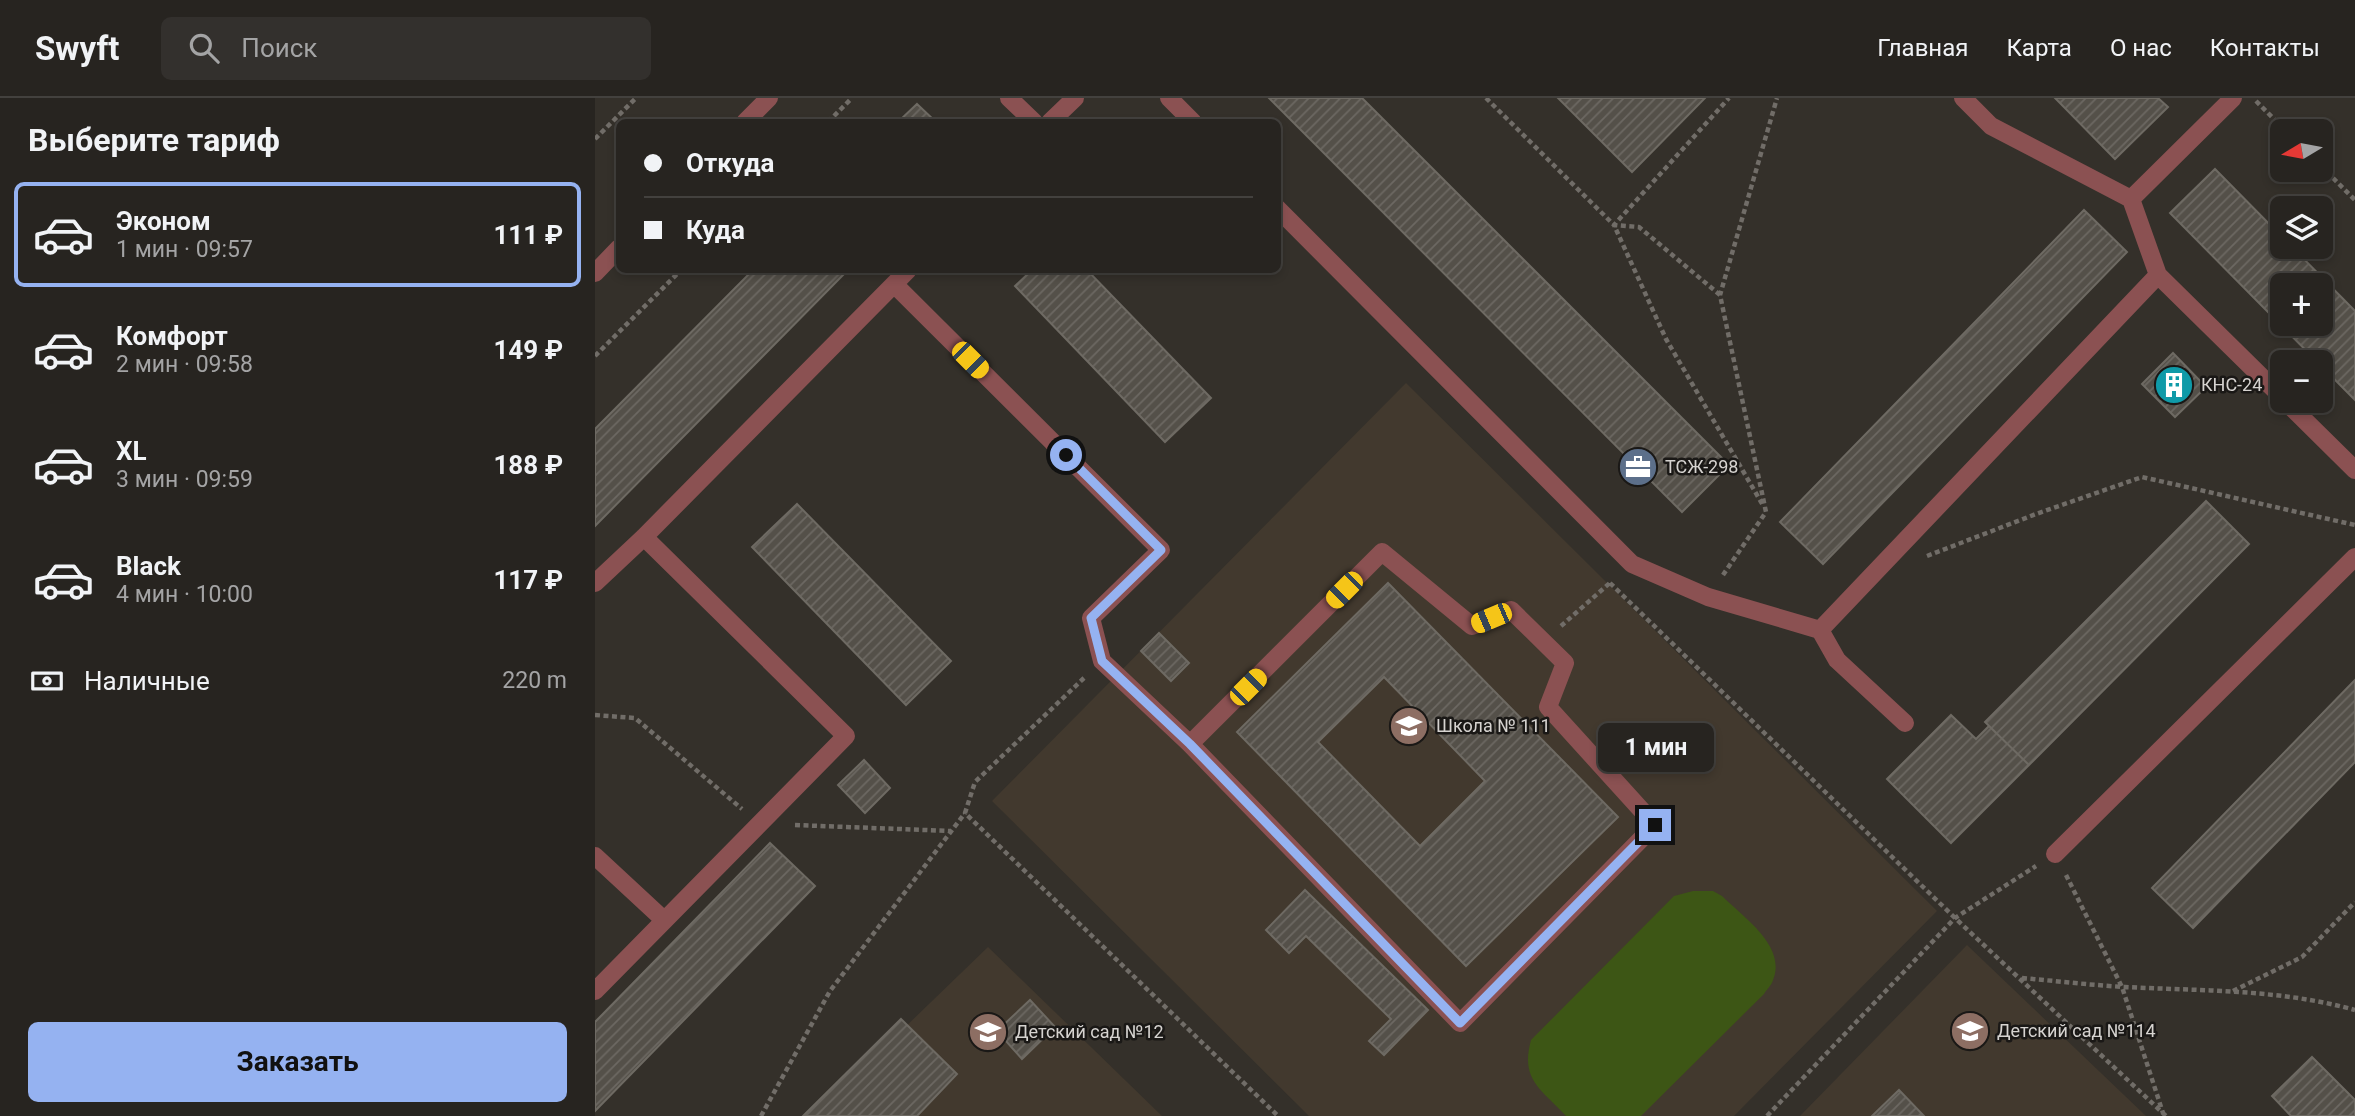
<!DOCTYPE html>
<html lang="ru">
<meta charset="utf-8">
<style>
body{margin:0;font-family:Roboto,sans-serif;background:#33302d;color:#f1f3f6;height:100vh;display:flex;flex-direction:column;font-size:26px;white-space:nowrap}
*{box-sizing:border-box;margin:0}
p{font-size:23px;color:#a4a4a5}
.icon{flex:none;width:38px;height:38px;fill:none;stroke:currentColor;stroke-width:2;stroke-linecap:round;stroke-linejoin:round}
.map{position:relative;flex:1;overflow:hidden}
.sheet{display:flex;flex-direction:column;background:#272420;width:595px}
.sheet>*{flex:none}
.top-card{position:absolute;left:21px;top:21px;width:665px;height:154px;border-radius:10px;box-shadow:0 4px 10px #0003,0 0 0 2px #43413e;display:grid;align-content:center;height:154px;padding:0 28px;background:#272420}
.needle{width:46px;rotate:260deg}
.controls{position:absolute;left:1675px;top:21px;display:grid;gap:14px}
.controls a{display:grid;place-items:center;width:63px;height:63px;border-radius:10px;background:#272420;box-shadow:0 4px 10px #0003,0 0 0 2px #43413e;font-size:35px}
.end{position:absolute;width:32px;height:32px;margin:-16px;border:9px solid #95b2f1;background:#111;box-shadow:0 0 0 4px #111}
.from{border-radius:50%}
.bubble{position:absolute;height:49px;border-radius:10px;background:#272420;box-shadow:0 4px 10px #0003,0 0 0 2px #43413e;font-size:23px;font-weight:700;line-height:49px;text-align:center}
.car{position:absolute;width:21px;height:42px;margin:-21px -10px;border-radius:9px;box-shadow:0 0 5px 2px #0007;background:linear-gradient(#f5c518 24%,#345 0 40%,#f5c518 0 76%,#345 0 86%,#f5c518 0)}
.top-card b{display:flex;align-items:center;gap:24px;height:66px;font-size:26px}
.top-card b+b{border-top:2px solid #43413e}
.top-card i{width:18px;height:18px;background:#f1f3f6}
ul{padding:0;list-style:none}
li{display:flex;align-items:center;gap:21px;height:105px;margin:0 14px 10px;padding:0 14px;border:4px solid transparent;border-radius:10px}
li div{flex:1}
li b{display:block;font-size:26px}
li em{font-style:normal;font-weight:700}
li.current{border-color:#95b2f1}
li>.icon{width:63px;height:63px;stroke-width:1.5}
h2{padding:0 28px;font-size:32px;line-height:84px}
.pay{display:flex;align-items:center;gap:18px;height:77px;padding:0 28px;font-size:26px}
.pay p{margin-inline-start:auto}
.button{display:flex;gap:14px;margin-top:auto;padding:14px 28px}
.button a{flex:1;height:80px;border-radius:10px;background:#95b2f1;color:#111;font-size:28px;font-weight:700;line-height:80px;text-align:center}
header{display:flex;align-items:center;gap:42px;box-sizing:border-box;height:98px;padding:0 35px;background:#272420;border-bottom:2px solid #43413e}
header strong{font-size:33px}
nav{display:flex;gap:38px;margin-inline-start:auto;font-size:24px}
.search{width:490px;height:63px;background:#33302d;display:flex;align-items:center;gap:18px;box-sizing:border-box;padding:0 24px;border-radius:10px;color:#a4a4a5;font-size:26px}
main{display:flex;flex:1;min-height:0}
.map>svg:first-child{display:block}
.built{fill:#42392e}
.green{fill:#3d5615}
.building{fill:url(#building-hatch);stroke:#6e6a63;stroke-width:2;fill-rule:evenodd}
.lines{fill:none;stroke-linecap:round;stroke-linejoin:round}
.path{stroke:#716d68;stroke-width:4.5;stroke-dasharray:5 3.5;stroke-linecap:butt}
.minor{stroke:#8b5152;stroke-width:18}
.route{stroke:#95b2f1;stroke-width:9}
.labels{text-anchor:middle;stroke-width:5;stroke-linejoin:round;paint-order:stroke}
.poi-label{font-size:18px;fill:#d6d3d0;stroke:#1a1816;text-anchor:start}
</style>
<header>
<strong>Swyft</strong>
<div class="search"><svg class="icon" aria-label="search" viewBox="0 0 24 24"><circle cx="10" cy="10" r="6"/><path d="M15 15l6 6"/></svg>Поиск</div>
<nav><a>Главная</a><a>Карта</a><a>О нас</a><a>Контакты</a></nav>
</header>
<main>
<section class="sheet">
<h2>Выберите тариф</h2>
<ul>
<li class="current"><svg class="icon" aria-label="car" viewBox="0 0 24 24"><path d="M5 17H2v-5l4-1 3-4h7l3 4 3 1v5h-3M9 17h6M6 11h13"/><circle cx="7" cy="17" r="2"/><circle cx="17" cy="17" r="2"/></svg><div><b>Эконом</b><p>1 мин · 09:57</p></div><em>111 ₽</em></li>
<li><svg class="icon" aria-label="car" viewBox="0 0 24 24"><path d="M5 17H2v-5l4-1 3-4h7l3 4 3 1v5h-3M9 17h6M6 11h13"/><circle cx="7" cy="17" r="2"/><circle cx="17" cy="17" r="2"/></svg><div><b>Комфорт</b><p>2 мин · 09:58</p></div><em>149 ₽</em></li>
<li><svg class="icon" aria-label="car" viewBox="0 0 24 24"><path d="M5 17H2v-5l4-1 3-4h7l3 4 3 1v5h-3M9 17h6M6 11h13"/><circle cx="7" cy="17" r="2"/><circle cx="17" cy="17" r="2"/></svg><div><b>XL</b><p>3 мин · 09:59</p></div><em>188 ₽</em></li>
<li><svg class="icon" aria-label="car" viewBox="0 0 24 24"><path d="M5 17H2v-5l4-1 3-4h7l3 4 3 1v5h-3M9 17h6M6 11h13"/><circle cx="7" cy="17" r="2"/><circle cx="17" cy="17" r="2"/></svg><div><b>Black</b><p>4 мин · 10:00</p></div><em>117 ₽</em></li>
</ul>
<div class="pay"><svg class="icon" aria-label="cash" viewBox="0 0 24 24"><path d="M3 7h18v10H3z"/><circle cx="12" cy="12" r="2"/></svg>Наличные<p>220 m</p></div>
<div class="button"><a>Заказать</a></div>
</section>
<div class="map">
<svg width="1760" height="1018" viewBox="0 0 1760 1018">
<defs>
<pattern id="building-hatch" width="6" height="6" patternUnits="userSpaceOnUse" patternTransform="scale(1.75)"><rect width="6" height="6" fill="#545049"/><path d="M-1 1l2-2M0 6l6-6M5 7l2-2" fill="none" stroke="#6c6862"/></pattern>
</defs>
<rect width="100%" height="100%" fill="#34302a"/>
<!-- built -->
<path class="built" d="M811,285L1342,813L1139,1018H714L397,703Z
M1372,847L1551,1018H1205Z
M393,849L567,1018H218Z"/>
<!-- green -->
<path class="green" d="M1098,793H1118L1127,798C1148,819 1192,848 1178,882C1177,887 1171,892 1169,896L1046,1018H971C946,991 925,982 936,942L1079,798Z"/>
<!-- building -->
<path class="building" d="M674,0H767L1134,367L1087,414Z
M963,0H1110L1037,74Z
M1460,0H1563L1573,9L1520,61Z
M322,6L341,24H303Z
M1620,71L1687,139V149H1697L1760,213V302L1575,115ZM1687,187H1726V226H1687Z
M1489,112L1532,154L1228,466L1185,424Z
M158,172H253L0,428V331Z
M437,172H492L616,300L570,344L420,188Z
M1578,255L1611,289L1580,319L1547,286Z
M1611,403L1654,446L1434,667L1390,624Z
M202,406L356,563L311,607L157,449Z
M793,485L1023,719L871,868L642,634ZM789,579L890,683L825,748L723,644Z
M564,535L594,565L576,583L546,553Z
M1760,582V664L1598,830L1557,790Z
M1356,617L1381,641L1394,628L1434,667L1356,745L1292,681Z
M269,662L295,690L270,715L243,687Z
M175,745L220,788L0,1013V924Z
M710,792L833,912L789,957L774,943L796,921L711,838L694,855L671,832Z
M435,902L460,929L427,961L402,933Z
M306,921L362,976L322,1018H208Z
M1717,959L1760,1002V1018H1696L1677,998Z
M1304,992L1329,1018H1277Z"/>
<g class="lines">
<!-- path -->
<path class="path" d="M891,0L1019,127L1134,0
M1661,3L1691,33
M233,24L257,0
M0,41L41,0
M1726,68L1760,102
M1125,197L1044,129L1019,127L1071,241L1169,409
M0,258L86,172
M1332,458L1441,416L1547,379L1760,427
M1128,477L1171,414L1125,197L1182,0
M1015,485L1360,820L1571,1018
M966,528L1017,483
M489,580L380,684L370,715L683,1018
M0,617L40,620L147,711
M200,727L356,733
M1471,777L1527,889L1568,1015
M1427,880C1461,883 1495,887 1530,889C1607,893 1685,891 1760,912
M1638,893L1707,859L1760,804
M166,1018L235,893L370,715
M1172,1018L1360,820L1441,768"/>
<!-- minor -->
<path class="minor" d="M414,0L439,24
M574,0L598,24
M1368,0L1396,28L1536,101L1638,0
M150,24L174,0
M455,24L480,0
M682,110L1037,466L1113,499L1225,532L1242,562L1310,625
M0,175L24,150
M1563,177L1687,299
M299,186L566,452L496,520L507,563L595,646L865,925L1060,727L953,609L970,565L916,512L877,528L787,454L595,646
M1690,303L1760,372
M0,485L49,439L313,172
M1225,532L1563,177L1536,101
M1460,756L1760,459
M0,758L69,822
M0,893L251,638L49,439"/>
</g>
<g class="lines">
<!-- route -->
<path class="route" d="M471,357L566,452L496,520L507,563L595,646L865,925L1060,727"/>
</g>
<!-- icons -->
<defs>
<g id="building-disc" transform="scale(2.0125)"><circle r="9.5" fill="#0f9aa8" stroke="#1a1816"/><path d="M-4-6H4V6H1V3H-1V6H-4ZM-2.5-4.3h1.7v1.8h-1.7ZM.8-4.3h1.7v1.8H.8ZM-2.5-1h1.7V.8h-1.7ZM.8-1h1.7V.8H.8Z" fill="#fff"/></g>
<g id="office-disc" transform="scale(2.0125)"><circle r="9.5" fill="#5c6f8a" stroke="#1a1816"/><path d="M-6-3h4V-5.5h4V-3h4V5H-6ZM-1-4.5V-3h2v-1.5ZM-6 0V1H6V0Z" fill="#fff"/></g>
<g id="school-disc" transform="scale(2.0125)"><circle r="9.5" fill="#8d6e63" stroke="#1a1816"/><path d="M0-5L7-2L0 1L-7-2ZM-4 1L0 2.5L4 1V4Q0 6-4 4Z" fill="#fff"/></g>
</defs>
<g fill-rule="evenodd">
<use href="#building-disc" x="1579" y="287"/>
<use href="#office-disc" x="1043" y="369"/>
<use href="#school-disc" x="814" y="628"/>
<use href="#school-disc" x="1375" y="933"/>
<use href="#school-disc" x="393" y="934"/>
</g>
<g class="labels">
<!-- poi labels -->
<g class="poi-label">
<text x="1606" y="293">КНС-24</text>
<text x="1070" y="375">ТСЖ-298</text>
<text x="841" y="634">Школа № 111</text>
<text x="1402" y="939">Детский сад №114</text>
<text x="420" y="940">Детский сад №12</text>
</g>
</g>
</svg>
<div class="controls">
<a><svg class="needle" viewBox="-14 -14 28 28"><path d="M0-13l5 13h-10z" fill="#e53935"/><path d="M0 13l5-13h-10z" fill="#a4a4a5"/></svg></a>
<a><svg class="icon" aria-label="layers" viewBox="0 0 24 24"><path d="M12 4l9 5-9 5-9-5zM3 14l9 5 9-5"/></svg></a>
<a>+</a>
<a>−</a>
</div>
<i class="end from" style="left:471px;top:357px"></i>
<i class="end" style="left:1060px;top:727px"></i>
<div class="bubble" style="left:1003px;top:625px;width:116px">1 мин</div>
<i class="car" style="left:375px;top:262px;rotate:135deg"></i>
<i class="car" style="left:749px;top:492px;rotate:225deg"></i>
<i class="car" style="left:896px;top:520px;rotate:247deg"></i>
<i class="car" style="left:653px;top:589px;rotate:45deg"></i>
<div class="top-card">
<b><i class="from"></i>Откуда</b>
<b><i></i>Куда</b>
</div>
</div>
</main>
